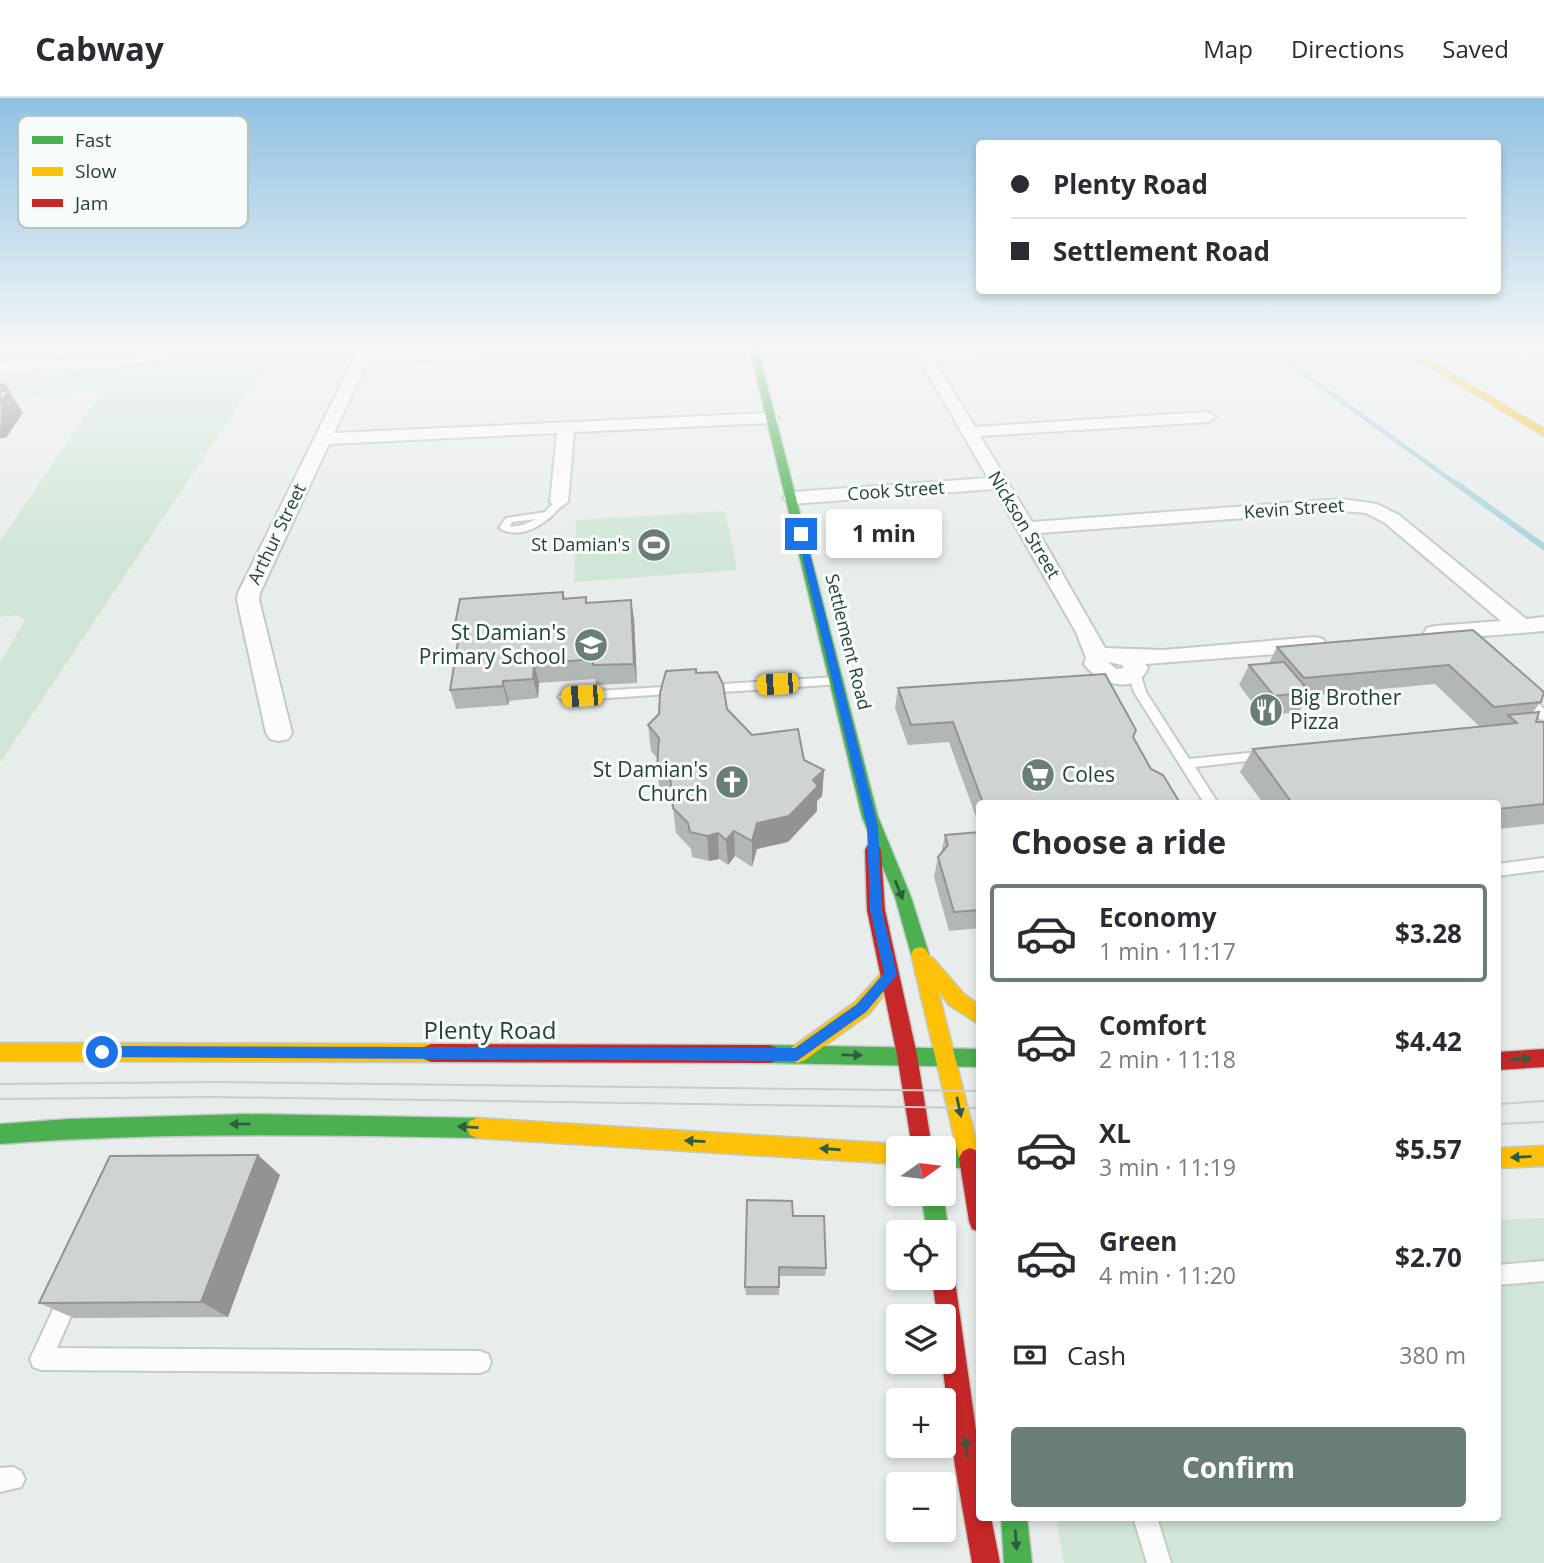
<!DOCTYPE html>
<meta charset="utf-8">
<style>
body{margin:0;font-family:"Open Sans",sans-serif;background:#f7f7f7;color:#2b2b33;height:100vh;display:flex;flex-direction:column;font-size:26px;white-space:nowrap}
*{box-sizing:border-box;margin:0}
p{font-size:23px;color:#7c7c81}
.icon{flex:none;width:38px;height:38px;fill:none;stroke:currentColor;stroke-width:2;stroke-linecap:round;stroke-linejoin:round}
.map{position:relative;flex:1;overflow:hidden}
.details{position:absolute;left:976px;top:702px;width:525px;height:721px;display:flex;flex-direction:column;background:#fff;border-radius:7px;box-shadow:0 4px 10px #0003}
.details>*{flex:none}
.banner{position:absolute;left:976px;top:42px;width:525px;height:154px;border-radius:7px;box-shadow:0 4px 10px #0003;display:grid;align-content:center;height:154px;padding:0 35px;background:#fff}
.needle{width:46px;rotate:76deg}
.tools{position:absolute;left:886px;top:1038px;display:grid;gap:14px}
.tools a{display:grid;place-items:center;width:70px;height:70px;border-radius:7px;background:#fff;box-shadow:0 4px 10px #0003;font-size:35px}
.end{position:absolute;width:32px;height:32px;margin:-16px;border:9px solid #1a73e8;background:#fff;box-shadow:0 0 0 4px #fff}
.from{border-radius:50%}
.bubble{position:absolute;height:49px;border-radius:7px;background:#fff;box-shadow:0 4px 10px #0003;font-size:23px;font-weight:700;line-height:49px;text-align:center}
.car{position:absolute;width:21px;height:42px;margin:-21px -10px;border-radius:9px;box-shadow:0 0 5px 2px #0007;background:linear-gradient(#f5c518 24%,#345 0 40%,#f5c518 0 76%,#345 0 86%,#f5c518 0)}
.banner b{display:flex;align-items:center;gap:24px;height:66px;font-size:26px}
.banner b+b{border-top:2px solid #e1e1e2}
.banner i{width:18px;height:18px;background:#2b2b33}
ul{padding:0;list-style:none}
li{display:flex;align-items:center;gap:21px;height:98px;margin:0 14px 10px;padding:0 21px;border:4px solid transparent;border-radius:7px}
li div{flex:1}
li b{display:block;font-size:26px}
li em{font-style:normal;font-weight:700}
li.on{border-color:#697e78}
li>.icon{width:63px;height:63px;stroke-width:1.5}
h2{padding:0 35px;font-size:32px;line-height:84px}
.pay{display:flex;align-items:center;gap:18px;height:77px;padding:0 35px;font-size:26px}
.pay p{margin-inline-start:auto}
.action{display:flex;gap:14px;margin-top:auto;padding:14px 35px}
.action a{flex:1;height:80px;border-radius:7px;background:#697e78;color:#fff;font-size:28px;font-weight:700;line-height:80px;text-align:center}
header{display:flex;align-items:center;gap:42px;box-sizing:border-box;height:98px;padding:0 35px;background:#fff;border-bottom:2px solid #e1e1e2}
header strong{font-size:33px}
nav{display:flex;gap:38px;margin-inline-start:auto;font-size:24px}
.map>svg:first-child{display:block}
.green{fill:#d1e6d8}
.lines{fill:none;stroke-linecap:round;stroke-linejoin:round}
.stream-far1{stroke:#a9d4db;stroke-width:4.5}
.stream{stroke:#a9d4db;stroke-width:6}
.lane-casing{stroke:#c5cac8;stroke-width:4}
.street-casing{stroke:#c5cac8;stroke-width:4}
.fast-casing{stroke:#c3cbc8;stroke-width:3}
.slow-casing{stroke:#c3cbc8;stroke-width:3}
.jam-casing{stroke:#c3cbc8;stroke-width:3}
.lane{fill:#fcfcfc;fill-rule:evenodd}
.street{fill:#fcfcfc;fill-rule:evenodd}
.fast{fill:#4caf50;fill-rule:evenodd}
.slow{fill:#ffc107;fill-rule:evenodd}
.jam{fill:#c62828;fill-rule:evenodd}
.tram{stroke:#c9cdcc;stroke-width:2}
.wall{fill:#b2b6b5}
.shaded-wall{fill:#919493}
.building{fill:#cfd4d2;stroke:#919493;stroke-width:2}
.oneway{fill:#2e5d40}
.route{fill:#1a73e8}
.labels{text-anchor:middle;stroke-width:6;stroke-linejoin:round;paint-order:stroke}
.far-street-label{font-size:18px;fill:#24423a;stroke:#f7fbf9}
.far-poi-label{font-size:18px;fill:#24423a;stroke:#f7fbf9;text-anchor:end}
.poi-label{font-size:21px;fill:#24423a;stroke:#f7fbf9;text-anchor:end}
.near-street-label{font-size:24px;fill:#24423a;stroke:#f7fbf9}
.key{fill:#f7fbf9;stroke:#b8c4c0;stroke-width:2}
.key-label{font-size:19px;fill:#24423a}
</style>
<header>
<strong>Cabway</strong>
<nav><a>Map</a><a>Directions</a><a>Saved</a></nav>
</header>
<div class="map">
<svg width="1544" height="1465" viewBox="0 0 1544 1465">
<rect width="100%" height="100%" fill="#e8edeb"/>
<!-- green -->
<path class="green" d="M199,248H278L0,665V565L25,522L16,517L0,519V443L103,292L0,302V274L185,266Z
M725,413L737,472L574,484L576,422Z
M1544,1120V1465H1064L1056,1419H1498V1122Z"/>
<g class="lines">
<!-- stream-far1 -->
<path class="stream-far1" d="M1258,248L1282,260L1459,388"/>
<!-- stream -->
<path class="stream" d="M1457,386L1544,449"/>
<!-- lane casing -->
<g class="lane-casing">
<path id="lane" d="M556,402L564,404C551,423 522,444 499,430L506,420L545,414ZM536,421L523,427L510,429L512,424Z
M1134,571L1140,575L1146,594L1189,661L1267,653L1273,657L1272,660L1195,669L1218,705H1204L1134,594L1128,575Z
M837,579L843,583L841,586L706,595L700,591L706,587Z
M679,588L683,589L685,592L683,595L564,603L558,599L564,595Z
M1525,594L1529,595L1544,611V622L1540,621L1521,601L1519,598L1521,595Z
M1544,760V772L1498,778V766Z
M1544,1163V1183L1498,1187V1167Z
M70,1187L77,1190L80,1197L57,1250L480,1253L488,1256L491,1264L488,1272L480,1275L41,1272L33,1269L30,1261L63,1190Z
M13,1369L21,1373L25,1381L21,1389L0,1394V1370Z
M1133,1419H1157L1171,1465H1147Z"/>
</g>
<!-- street casing -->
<g class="street-casing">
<path id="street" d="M169,248H184C163,275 38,272 0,273V265L146,258Z
M360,248H374L371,255L573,248H681L674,252L367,264L334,335L771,315L779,320L771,325L574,334L568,404L559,410L550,404L557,335L329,346L260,495L259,502L292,635L288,641L279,643L270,641L266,635L237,502L238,495Z
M912,248H926L929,253L1068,248L1070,251L1063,255L934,262L975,329L1208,314L1216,319L1208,324L980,338L1032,424L1342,401L1377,406L1399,417L1526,521L1544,519V533L1435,542L1427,540L1424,535L1427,530L1435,528L1501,523L1385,425L1366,415L1342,413L1039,435L1105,550L1163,552L1315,539L1323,541L1326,546L1323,551L1315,553L1145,566L1148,570C1136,598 1098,586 1084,566L1086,560L1076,534L994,391L792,406L783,400L792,394L988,380ZM1108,564L1122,567L1124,570L1116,571Z
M1535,248H1544V252L1537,251Z"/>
</g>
<!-- fast casing -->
<g class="fast-casing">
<path id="fast" d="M749,248H757L878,719L911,799L929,856L926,861L920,863L914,861L911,856L895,799L862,719Z
M770,947L980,951V969L770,965L763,962L760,956L763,950Z
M247,1016L477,1020L484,1023L487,1030L484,1037L477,1040C318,1037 159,1034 0,1046V1026L69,1021Z
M943,1049L980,1051V1071L943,1069V1050H940Z
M921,1096H943L949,1134L946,1142L943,1143V1134H927Z
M1001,1419H1027L1032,1465H1004Z"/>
</g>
<!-- slow casing -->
<g class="slow-casing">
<path id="slow" d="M1396,248H1405L1544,331V338Z
M920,849L926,851L929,858L933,860L963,895L980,908V927L949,907L938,892L980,1058L977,1067L970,1070L963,1067L959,1060L911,856L914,851Z
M890,869L896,872L899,877L869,916L805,962L798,965L791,962L788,956L791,950L855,904L884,872Z
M0,945L431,946L438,949L441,955L438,961L431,964L0,963Z
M477,1020L898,1046L906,1050H898V1066L477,1040L470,1037L467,1030L470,1023Z
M1544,1048V1068L1498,1070V1050Z"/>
</g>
<!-- jam casing -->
<g class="jam-casing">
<path id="jam" d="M873,746L879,748L881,752L885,812L917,957L932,1050H912L897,957L867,812L865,752L867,748Z
M431,946L770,947L777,950L780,956L777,962L770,965L431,964L424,961L421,955L424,949Z
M1544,951V969L1498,972V954Z
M970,1050L977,1053L980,1059V1134L972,1131L969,1123L959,1060L963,1053Z
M943,1164L951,1167L954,1175L980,1361V1419H991L1000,1465H972L955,1368L942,1264L943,1218H937L932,1180H943Z"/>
</g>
<!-- lane -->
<use href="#lane" class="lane"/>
<!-- street -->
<use href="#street" class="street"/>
<!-- fast -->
<use href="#fast" class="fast"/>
<!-- slow -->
<use href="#slow" class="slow"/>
<!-- jam -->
<use href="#jam" class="jam"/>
<!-- tram -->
<path class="tram" d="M0,986L218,984L980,993
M0,1001L211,999L980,1010
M1498,1006L1544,1003
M1498,1026L1544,1024"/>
</g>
<!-- wall -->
<path class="wall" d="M563,494L565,500L586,499L587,505L634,521L637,585L596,587L595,581L539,585L538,600L509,603L508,607L456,611L450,592L459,539L455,526Z
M1473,532L1541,604L1532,615L1536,624H1544V726L1498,731V705H1263L1240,674L1253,651L1500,627L1501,626L1479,628L1435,586L1308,598L1299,614L1263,618L1239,587L1249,567L1269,565L1277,549Z
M696,575L727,611L752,637L824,672L822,698L817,703V713L788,744L757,751L752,769L735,758L728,767L719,761L709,763L692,759L691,751L676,735L672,702L660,696L657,670V660L651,653L648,627Z
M898,590L1133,640L1151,671L1180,705H980V730L949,644L908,647L895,610Z
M980,734V830L949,833L934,779L938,759L941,756L945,737Z
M280,1077L228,1219L74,1220L39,1205Z
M793,1118L826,1170L825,1178H779V1197H746L745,1189Z"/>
<!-- shaded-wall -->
<path class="shaded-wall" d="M5,286L23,315L6,340H0L1,293Z
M631,502L634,521L637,585L634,566Z
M534,566L539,585L538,600L533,581Z
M503,583L509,603L508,607L503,588Z
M824,672L822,698L817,703V713L788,744L757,751L752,769V743L757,725L813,682Z
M734,733L735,758L728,767L726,742Z
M718,735L719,761L709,763L707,738Z
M258,1057L280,1077L228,1219L201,1204Z"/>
<!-- building -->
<path class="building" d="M5,286L1,293H9L0,305V287Z
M563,494V501L586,499V505L631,502L634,566L593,567V561L534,566L533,581L503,583V588L450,592L461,526H455L460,501Z
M1473,532L1544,594L1541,604L1494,609L1449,567L1304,580L1277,549Z
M1284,564L1310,594L1274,598L1249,567Z
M696,571V575L717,574L723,586L727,611L752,637L798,631L804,662L824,672L813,682L818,688L789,718L757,725L752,743L734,733L726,742L718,735L707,738L690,734L688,725L673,710L670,677L657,670L659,640L648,627L659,616L660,595L666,573Z
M1105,576L1136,632L1133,639L1151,671L1163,677L1180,705H983L953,624L911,627L898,590Z
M1539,614L1536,624H1544V706L1498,711V705H1292L1253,651L1517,625L1508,617Z
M980,734V812L954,814L938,759L948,747L945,737Z
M258,1057L201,1204L39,1205L110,1058Z
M747,1102L792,1103L793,1118H824L826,1170L779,1169V1189H745Z"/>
<!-- one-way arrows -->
<defs><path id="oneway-solid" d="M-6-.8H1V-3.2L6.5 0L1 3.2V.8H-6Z" transform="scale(1.75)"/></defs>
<g class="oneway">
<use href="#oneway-solid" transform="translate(899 792) rotate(68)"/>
<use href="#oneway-solid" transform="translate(852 957) rotate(1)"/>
<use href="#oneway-solid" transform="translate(1521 961) rotate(-4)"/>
<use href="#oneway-solid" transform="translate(959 1009) rotate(78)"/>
<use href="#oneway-solid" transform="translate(240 1026) rotate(179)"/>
<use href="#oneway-solid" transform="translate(468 1029) rotate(-177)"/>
<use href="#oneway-solid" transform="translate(695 1043) rotate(-177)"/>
<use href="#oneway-solid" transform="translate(830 1051) rotate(-176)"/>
<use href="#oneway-solid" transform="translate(1521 1059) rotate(177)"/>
<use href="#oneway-solid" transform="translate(966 1349) rotate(-97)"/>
<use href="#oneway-solid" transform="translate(1016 1442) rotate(86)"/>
</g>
<!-- sky -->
<linearGradient id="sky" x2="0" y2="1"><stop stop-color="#8fc1e3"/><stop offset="0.55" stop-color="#f5f7f6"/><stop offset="1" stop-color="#f5f7f6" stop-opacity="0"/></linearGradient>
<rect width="1544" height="453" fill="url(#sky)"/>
<!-- route -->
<path class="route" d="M801,434L805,436L878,729L882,812L897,877L866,914L797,963L97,959L95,954L102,948L795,950L857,906L884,875L870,812L867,729L797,436Z"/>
<!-- icons -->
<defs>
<g id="stadium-disc" transform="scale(1.75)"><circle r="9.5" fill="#697e78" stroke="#f7fbf9"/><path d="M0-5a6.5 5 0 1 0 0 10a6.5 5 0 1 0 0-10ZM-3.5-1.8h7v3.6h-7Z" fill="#fff"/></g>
<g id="school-disc" transform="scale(1.75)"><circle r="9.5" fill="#697e78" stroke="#f7fbf9"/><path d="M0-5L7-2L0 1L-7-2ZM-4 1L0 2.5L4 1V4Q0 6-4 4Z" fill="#fff"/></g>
<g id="restaurant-disc" transform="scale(1.75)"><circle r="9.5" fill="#697e78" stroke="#f7fbf9"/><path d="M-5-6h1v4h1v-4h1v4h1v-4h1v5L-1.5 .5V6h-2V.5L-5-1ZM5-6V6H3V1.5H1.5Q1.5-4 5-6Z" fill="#fff"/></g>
<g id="supermarket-disc" transform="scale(1.75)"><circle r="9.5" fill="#697e78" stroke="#f7fbf9"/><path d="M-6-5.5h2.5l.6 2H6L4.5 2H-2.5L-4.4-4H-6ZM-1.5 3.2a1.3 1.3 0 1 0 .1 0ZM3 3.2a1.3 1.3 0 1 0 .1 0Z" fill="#fff"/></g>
<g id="church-disc" transform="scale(1.75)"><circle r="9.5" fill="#697e78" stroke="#f7fbf9"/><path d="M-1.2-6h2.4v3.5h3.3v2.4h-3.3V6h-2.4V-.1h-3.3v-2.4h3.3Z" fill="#fff"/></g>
</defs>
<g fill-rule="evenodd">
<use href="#stadium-disc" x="654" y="447"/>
<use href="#school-disc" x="591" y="547"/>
<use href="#restaurant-disc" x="1266" y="612"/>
<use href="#supermarket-disc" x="1038" y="677"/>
<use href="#church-disc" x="732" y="684"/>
</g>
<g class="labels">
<!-- far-street labels -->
<g class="far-street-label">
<text transform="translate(896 393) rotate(-4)" y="6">Cook Street</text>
<text transform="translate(1294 411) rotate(-4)" y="6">Kevin Street</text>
<text transform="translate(1024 427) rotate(59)" y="6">Nickson Street</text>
<text transform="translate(277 436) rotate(-64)" y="6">Arthur Street</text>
<text transform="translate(848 544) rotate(76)" y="6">Settlement Road</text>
</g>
<!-- far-poi labels -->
<g class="far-poi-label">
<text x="630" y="453">St Damian's</text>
</g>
<!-- poi labels -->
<g class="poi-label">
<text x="566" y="542">St Damian's<tspan x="566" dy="24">Primary School</tspan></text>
<text x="1290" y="607" text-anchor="start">Big Brother<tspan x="1290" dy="24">Pizza</tspan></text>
<text x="708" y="679">St Damian's<tspan x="708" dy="24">Church</tspan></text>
<text x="1062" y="684" text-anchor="start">Coles</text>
</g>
<!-- near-street labels -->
<g class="near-street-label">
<text x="490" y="941">Plenty Road</text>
</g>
</g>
<!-- legend -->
<rect x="18" y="18" width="230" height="112" rx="10" class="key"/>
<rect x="32" y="38" width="31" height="8" fill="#4caf50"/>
<rect x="32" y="69" width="31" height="9" fill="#ffc107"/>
<rect x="32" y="101" width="31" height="8" fill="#c62828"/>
<g class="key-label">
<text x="75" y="49">Fast</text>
<text x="75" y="80">Slow</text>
<text x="75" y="112">Jam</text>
</g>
</svg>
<div class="tools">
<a><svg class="needle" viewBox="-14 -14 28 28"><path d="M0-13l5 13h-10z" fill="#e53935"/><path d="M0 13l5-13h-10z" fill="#7c7c81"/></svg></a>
<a><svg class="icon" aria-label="locate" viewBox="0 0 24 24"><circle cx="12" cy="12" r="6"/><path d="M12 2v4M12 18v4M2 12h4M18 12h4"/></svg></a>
<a><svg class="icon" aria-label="layers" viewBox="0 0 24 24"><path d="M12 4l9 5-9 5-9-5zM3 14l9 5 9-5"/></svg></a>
<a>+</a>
<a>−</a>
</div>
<i class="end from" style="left:102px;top:954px"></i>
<i class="end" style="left:801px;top:436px"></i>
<div class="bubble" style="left:826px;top:411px;width:116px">1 min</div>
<i class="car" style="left:777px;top:586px;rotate:266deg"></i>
<i class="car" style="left:582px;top:598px;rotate:266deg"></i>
<div class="banner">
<b><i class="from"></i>Plenty Road</b>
<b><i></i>Settlement Road</b>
</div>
<section class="details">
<h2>Choose a ride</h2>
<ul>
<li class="on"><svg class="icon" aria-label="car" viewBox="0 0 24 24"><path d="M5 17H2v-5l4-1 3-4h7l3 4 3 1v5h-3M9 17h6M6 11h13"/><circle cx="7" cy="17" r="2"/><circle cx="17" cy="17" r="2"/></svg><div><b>Economy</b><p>1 min · 11:17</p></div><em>$3.28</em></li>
<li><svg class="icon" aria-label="car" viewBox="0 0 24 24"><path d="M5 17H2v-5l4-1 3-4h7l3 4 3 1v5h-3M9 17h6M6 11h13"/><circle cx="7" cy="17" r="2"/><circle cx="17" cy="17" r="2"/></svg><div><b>Comfort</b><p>2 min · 11:18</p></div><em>$4.42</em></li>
<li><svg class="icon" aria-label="car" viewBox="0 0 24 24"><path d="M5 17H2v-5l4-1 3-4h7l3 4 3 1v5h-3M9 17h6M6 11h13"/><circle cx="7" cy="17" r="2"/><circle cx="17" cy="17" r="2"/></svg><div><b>XL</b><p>3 min · 11:19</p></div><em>$5.57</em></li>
<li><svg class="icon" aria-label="car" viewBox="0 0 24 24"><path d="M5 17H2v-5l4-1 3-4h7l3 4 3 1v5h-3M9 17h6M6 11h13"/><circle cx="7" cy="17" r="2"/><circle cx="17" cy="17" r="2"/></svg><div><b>Green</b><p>4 min · 11:20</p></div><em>$2.70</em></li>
</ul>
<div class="pay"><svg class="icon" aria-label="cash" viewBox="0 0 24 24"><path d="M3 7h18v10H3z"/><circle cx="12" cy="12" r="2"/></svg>Cash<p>380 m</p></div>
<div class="action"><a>Confirm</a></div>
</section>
</div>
